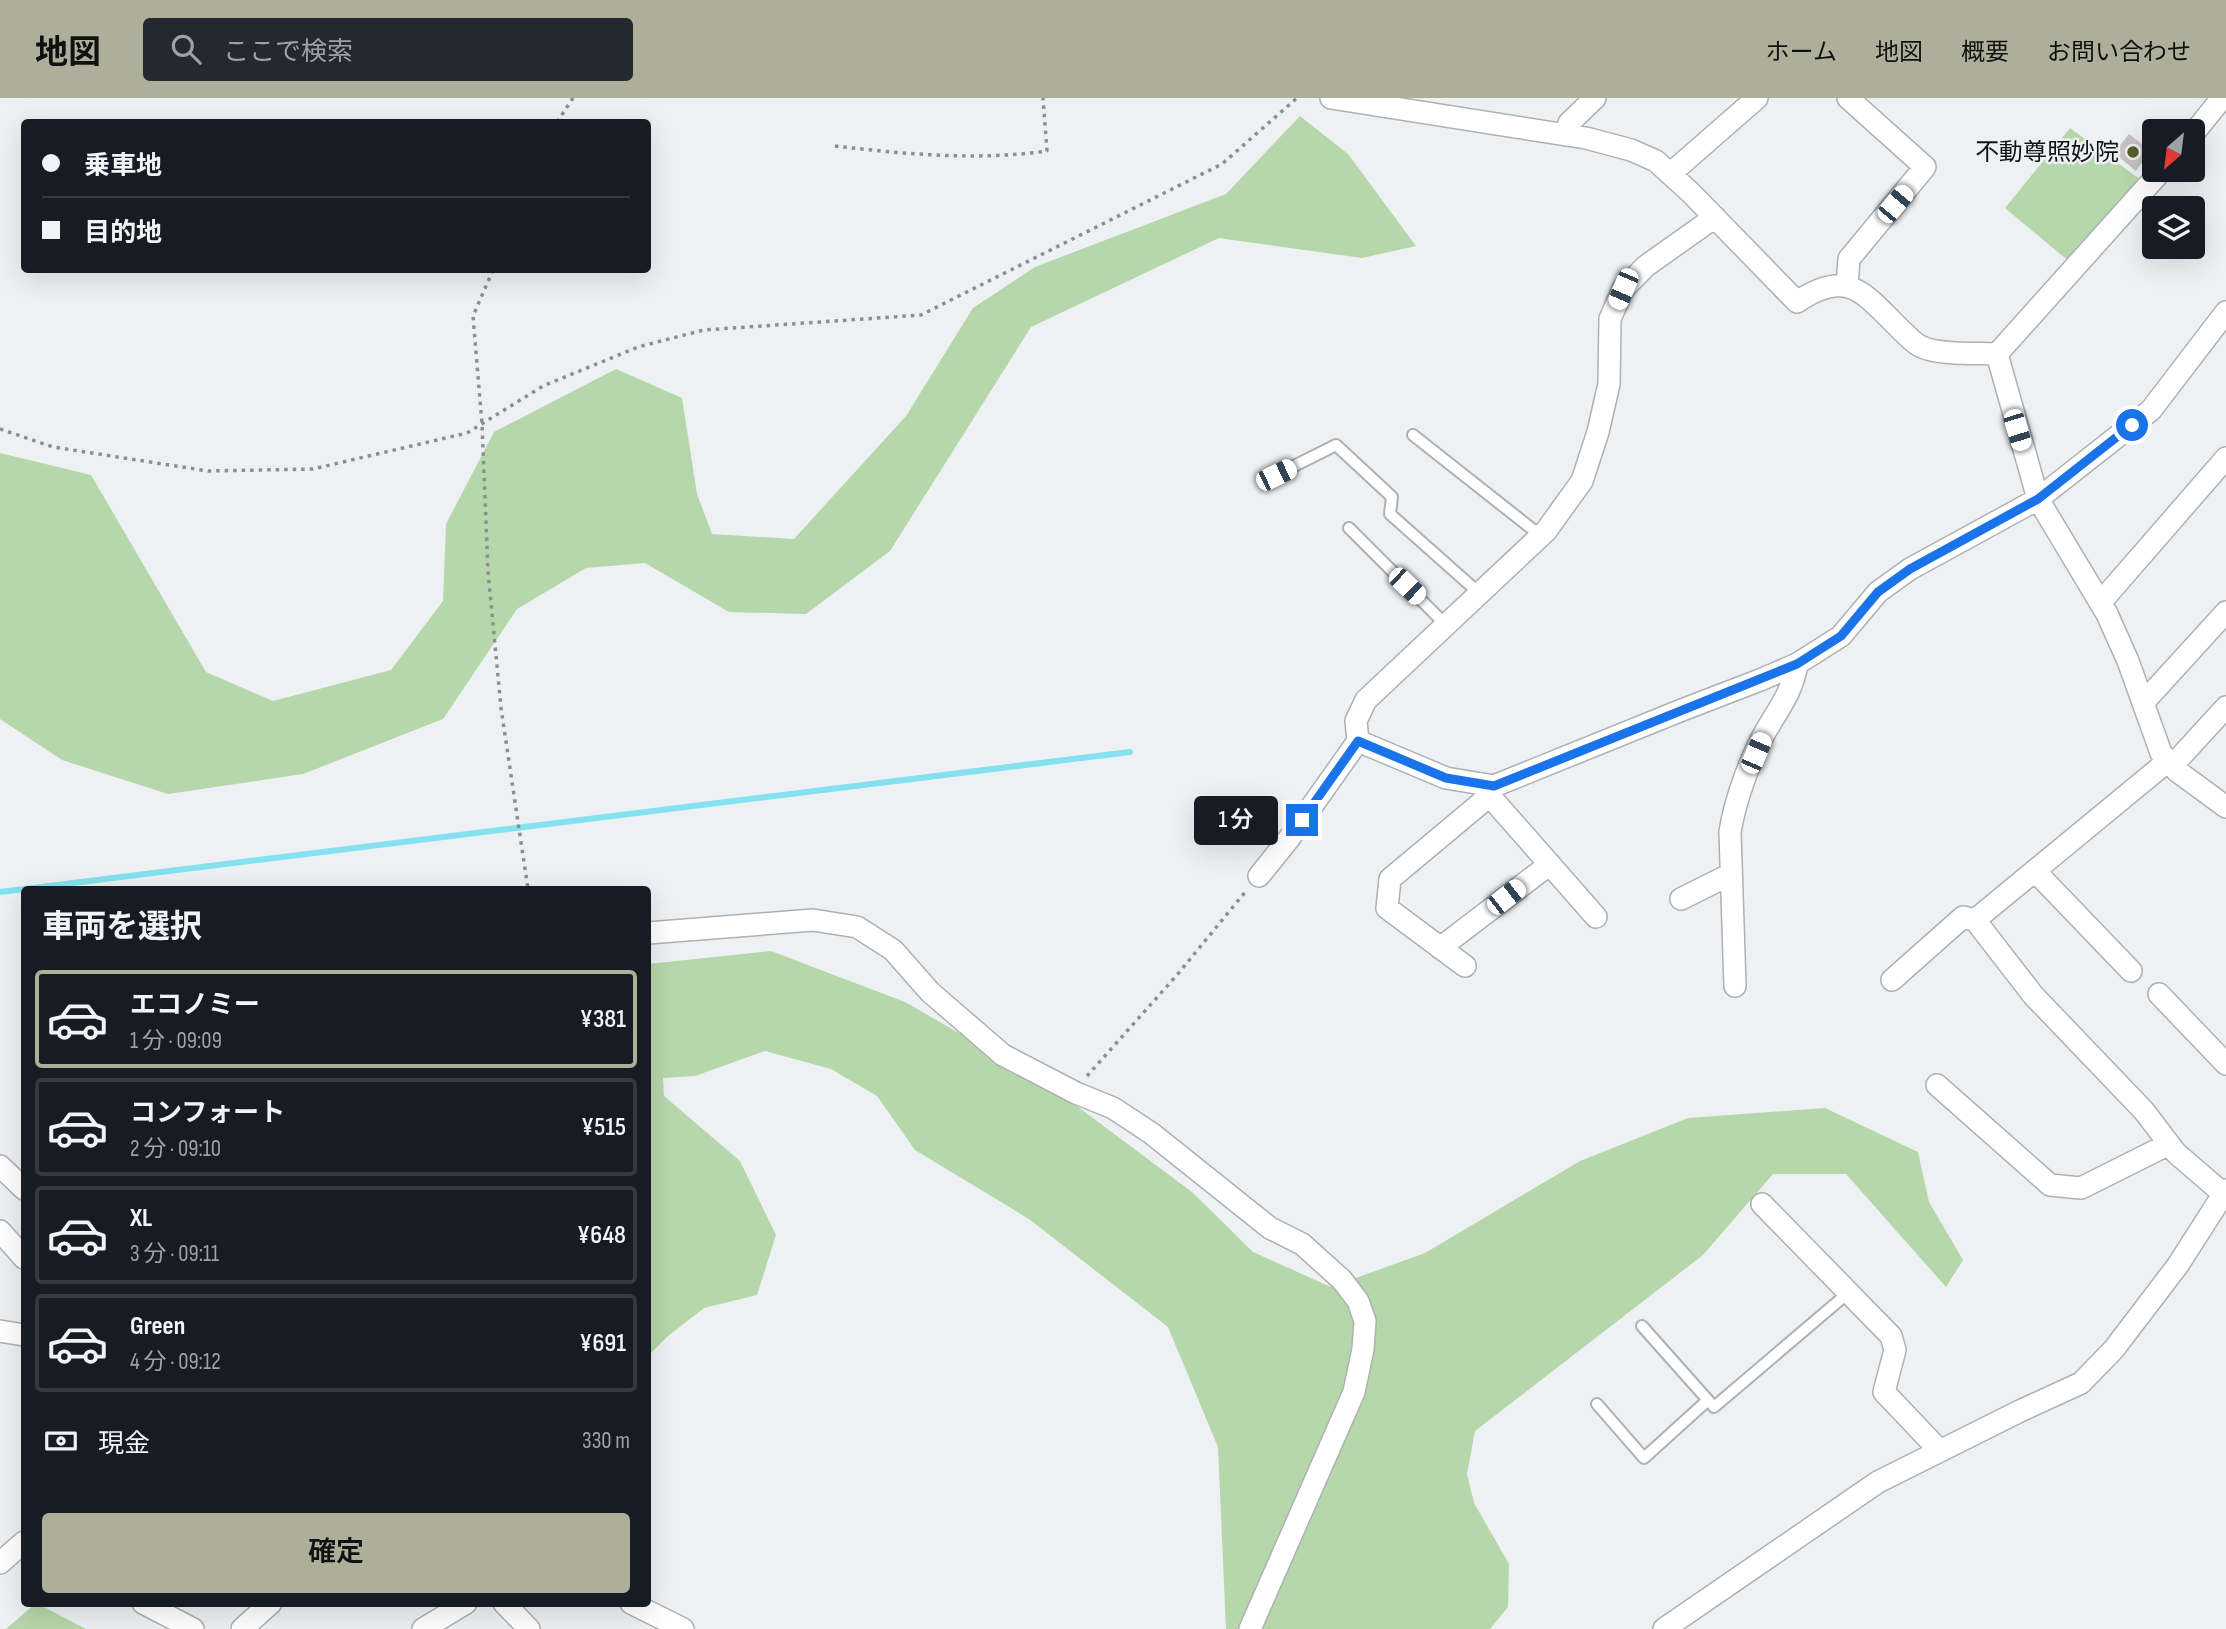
<!DOCTYPE html>
<html lang="ja">
<meta charset="utf-8">
<style>
body{margin:0;font-family:"Sofia Sans Condensed","Noto Sans JP",sans-serif;background:#242831;color:#f1f3f6;height:100vh;display:flex;flex-direction:column;font-size:26px;white-space:nowrap}
*{box-sizing:border-box;margin:0}
p{font-size:23px;color:#9ea1a6}
.icon{flex:none;width:38px;height:38px;fill:none;stroke:currentColor;stroke-width:2;stroke-linecap:round;stroke-linejoin:round}
.map{position:relative;flex:1;overflow:hidden}
.side{position:absolute;left:21px;top:788px;width:630px;height:721px;display:flex;flex-direction:column;background:#171b24;border-radius:7px;box-shadow:0 7px 28px #0002}
.side>*{flex:none}
.top-card{position:absolute;left:21px;top:21px;width:630px;height:154px;border-radius:7px;box-shadow:0 7px 28px #0002;display:grid;align-content:center;height:154px;padding:0 21px;background:#171b24}
.needle{width:46px;rotate:208deg}
.controls{position:absolute;left:2142px;top:21px;display:grid;gap:14px}
.controls a{display:grid;place-items:center;width:63px;height:63px;border-radius:7px;background:#171b24;box-shadow:0 7px 28px #0002;font-size:35px}
.end{position:absolute;width:32px;height:32px;margin:-16px;border:9px solid #1a73e8;background:#fff;box-shadow:0 0 0 4px #fff}
.from{border-radius:50%}
.bubble{position:absolute;height:49px;border-radius:7px;background:#171b24;box-shadow:0 7px 28px #0002;font-size:23px;font-weight:600;line-height:49px;text-align:center}
.car{position:absolute;width:21px;height:42px;margin:-21px -10px;border-radius:9px;box-shadow:0 0 5px 2px #0007;background:linear-gradient(#fff 24%,#345 0 40%,#fff 0 76%,#345 0 86%,#fff 0)}
.top-card b{display:flex;align-items:center;gap:24px;height:66px;font-size:26px}
.top-card b+b{border-top:2px solid #363941}
.top-card i{width:18px;height:18px;background:#f1f3f6}
ul{padding:0;list-style:none}
li{display:flex;align-items:center;gap:21px;height:98px;margin:0 14px 10px;padding:0 7px;border:4px solid #363941;border-radius:7px}
li div{flex:1}
li b{display:block;font-size:26px}
li em{font-style:normal;font-weight:600}
li.on{border-color:#aeaf9a}
li>.icon{width:63px;height:63px;stroke-width:1.5}
h2{padding:0 21px;font-size:32px;line-height:84px}
.pay{display:flex;align-items:center;gap:18px;height:77px;padding:0 21px;font-size:26px}
.pay p{margin-inline-start:auto}
.primary-button{display:flex;gap:14px;margin-top:auto;padding:14px 21px}
.primary-button a{flex:1;height:80px;border-radius:7px;background:#aeaf9a;color:#111;font-size:28px;font-weight:600;line-height:80px;text-align:center}
header{display:flex;align-items:center;gap:42px;box-sizing:border-box;height:98px;padding:0 35px;background:#aeaf9a;color:#111}
header strong{font-size:33px}
nav{display:flex;gap:38px;margin-inline-start:auto;font-size:24px}
.search{width:490px;height:63px;background:#242831;display:flex;align-items:center;gap:18px;box-sizing:border-box;padding:0 24px;border-radius:7px;color:#9ea1a6;font-size:26px}
.map>svg:first-child{display:block}
.green{fill:#b6d7a9}
.lines{fill:none;stroke-linecap:round;stroke-linejoin:round}
.stream{stroke:#84e1ef;stroke-width:6}
.building{fill:#c6c1c3}
.service-casing{stroke:#adb1b4;stroke-width:14}
.minor-casing{stroke:#adb1b4;stroke-width:24}
.path{stroke:#8c8f91;stroke-width:3.5;stroke-dasharray:3.5 5;stroke-linecap:butt}
.service{stroke:#fff;stroke-width:10}
.minor{stroke:#fff;stroke-width:21}
.route{stroke:#1a73e8;stroke-width:9}
.poi-dot{fill:#5c5c29;stroke:#edf1f4;stroke-width:2.5}
.labels{text-anchor:middle;stroke-width:5;stroke-linejoin:round;paint-order:stroke}
.poi-label{font-size:24px;fill:#111213;stroke:#edf1f4;text-anchor:end}
</style>
<header>
<strong>地図</strong>
<div class="search"><svg class="icon" aria-label="search" viewBox="0 0 24 24"><circle cx="10" cy="10" r="6"/><path d="M15 15l6 6"/></svg>ここで検索</div>
<nav><a>ホーム</a><a>地図</a><a>概要</a><a>お問い合わせ</a></nav>
</header>
<div class="map">
<svg width="2226" height="1531" viewBox="0 0 2226 1531">
<rect width="100%" height="100%" fill="#edf1f4"/>
<!-- green -->
<path class="green" d="M1300,18L1348,56L1416,148L1362,160L1219,140L1031,229L890,453L806,516L729,514L645,465L586,470L517,511L443,621L303,676L168,696L62,662L0,621V355L91,377L206,574L273,603L391,572L443,503L446,426L494,334L616,271L682,300L697,396L712,436L794,441L906,318L973,210L1035,169L1226,96Z
M2070,30L2141,82L2071,165L2005,110Z
M771,853L905,904L1046,985L1192,1094L1253,1154L1331,1189L1425,1155L1580,1063L1688,1020L1825,1010L1918,1054L1929,1104L1963,1162L1946,1189L1846,1076H1773L1703,1157L1475,1333L1467,1376L1474,1405L1509,1466L1508,1509L1490,1531H1226L1218,1349L1168,1229L1029,1121L915,1052L877,998L831,971L765,953L695,978L663,980L664,998L740,1063L776,1137L757,1197L704,1210L668,1238L650,1256L648,1253V866Z
M36,1505L86,1531H6Z"/>
<g class="lines">
<!-- stream -->
<path class="stream" d="M0,794L1130,654"/>
</g>
<!-- building -->
<path class="building" d="M2129,36L2151,53L2136,73L2114,55Z"/>
<g class="lines">
<!-- service casing -->
<g class="service-casing">
<path id="service" d="M1413,337L1541,438
M1276,377L1336,347L1392,399L1390,416L1479,495
M1349,430L1446,527
M1642,1228L1714,1309L1848,1195
M1597,1306L1644,1360L1708,1302"/>
</g>
<!-- minor casing -->
<g class="minor-casing">
<path id="minor" d="M1331,0L1586,40L1631,52L1656,63L1691,95L1797,204C1849,169 1864,196 1901,232C1908,238 1914,246 1922,249C1939,257 1976,255 1997,256
M2193,36L2222,0
M1566,37L1569,25L1595,0
M1670,76L1757,0
M1847,187L1849,161L1925,69L1848,0
M1997,256L2038,401L2107,516L2128,563L2161,655L2177,673L2226,709
M1997,256L2162,72
M2100,505L2226,360
M2143,605L2226,514
M2168,663L1975,822L2033,897L2144,1013L2176,1055L2226,1098
M2172,668L2226,609
M1494,688L1446,680L1358,643L1356,623L1366,602L1546,433L1582,383L1598,334L1609,286L1610,221L1623,191L1646,168L1715,119
M1488,696L1596,819
M2035,773L2131,873
M1259,778L1288,742L1358,643
M1681,801L1731,776
M648,835L813,822L857,829L893,852L930,894L1003,957L1076,995L1113,1010L1151,1035L1270,1130L1302,1146L1342,1182L1358,1203L1365,1223L1363,1251L1354,1294L1250,1531
M1440,850L1550,766
M1465,868L1387,810L1390,781L1481,705L1494,688L1682,612L1760,582L1797,566L1841,538L1878,494L1910,471L2038,401L2151,312L2226,214
M1892,882L1963,819L1975,822
M1735,888L1730,734C1735,702 1751,658 1767,631C1780,609 1793,592 1797,566
M2159,896L2226,966
M1937,987L2050,1087L2081,1090L2169,1046
M0,1068L24,1091
M1762,1106L1891,1238L1895,1252L1884,1294L1940,1353
M0,1133L24,1160
M0,1233L24,1237
M0,1465L24,1444
M143,1505L193,1531
M504,1505L529,1531
M631,1505L683,1531
M242,1531L271,1505
M423,1531L466,1505
M1664,1531L1878,1384L2020,1313L2081,1285L2114,1251L2178,1167L2226,1092"/>
</g>
<!-- path -->
<path class="path" d="M557,24L573,0
M835,48C904,56 977,63 1047,53L1043,0
M493,172L473,218L482,326L488,473L501,610L528,791
M0,331L53,349L208,373L313,371L467,335L543,288L638,249L704,232L921,217L1222,66L1297,0
M1087,978L1177,877L1246,793"/>
<!-- service -->
<use href="#service" class="service"/>
<!-- minor -->
<use href="#minor" class="minor"/>
</g>
<g class="lines">
<!-- route -->
<path class="route" d="M1302,722L1358,643L1446,680L1494,688L1797,566L1841,538L1878,494L1910,471L2038,401L2132,327"/>
</g>
<!-- markers -->
<circle class="poi-dot" cx="2133" cy="54" r="7"/>
<g class="labels">
<!-- poi labels -->
<g class="poi-label">
<text x="2119" y="62">不動尊照妙院</text>
</g>
</g>
</svg>
<div class="controls">
<a><svg class="needle" viewBox="-14 -14 28 28"><path d="M0-13l5 13h-10z" fill="#e53935"/><path d="M0 13l5-13h-10z" fill="#9ea1a6"/></svg></a>
<a><svg class="icon" aria-label="layers" viewBox="0 0 24 24"><path d="M12 4l9 5-9 5-9-5zM3 14l9 5 9-5"/></svg></a>
</div>
<i class="end from" style="left:2132px;top:327px"></i>
<i class="end" style="left:1302px;top:722px"></i>
<div class="bubble" style="left:1194px;top:698px;width:84px">1 分</div>
<i class="car" style="left:1895px;top:106px;rotate:40deg"></i>
<i class="car" style="left:1623px;top:191px;rotate:203deg"></i>
<i class="car" style="left:2017px;top:332px;rotate:163deg"></i>
<i class="car" style="left:1276px;top:377px;rotate:64deg"></i>
<i class="car" style="left:1407px;top:488px;rotate:134deg"></i>
<i class="car" style="left:1756px;top:655px;rotate:23deg"></i>
<i class="car" style="left:1506px;top:799px;rotate:52deg"></i>
<div class="top-card">
<b><i class="from"></i>乗車地</b>
<b><i></i>目的地</b>
</div>
<section class="side">
<h2>車両を選択</h2>
<ul>
<li class="on"><svg class="icon" aria-label="car" viewBox="0 0 24 24"><path d="M5 17H2v-5l4-1 3-4h7l3 4 3 1v5h-3M9 17h6M6 11h13"/><circle cx="7" cy="17" r="2"/><circle cx="17" cy="17" r="2"/></svg><div><b>エコノミー</b><p>1 分 · 09:09</p></div><em>¥381</em></li>
<li><svg class="icon" aria-label="car" viewBox="0 0 24 24"><path d="M5 17H2v-5l4-1 3-4h7l3 4 3 1v5h-3M9 17h6M6 11h13"/><circle cx="7" cy="17" r="2"/><circle cx="17" cy="17" r="2"/></svg><div><b>コンフォート</b><p>2 分 · 09:10</p></div><em>¥515</em></li>
<li><svg class="icon" aria-label="car" viewBox="0 0 24 24"><path d="M5 17H2v-5l4-1 3-4h7l3 4 3 1v5h-3M9 17h6M6 11h13"/><circle cx="7" cy="17" r="2"/><circle cx="17" cy="17" r="2"/></svg><div><b>XL</b><p>3 分 · 09:11</p></div><em>¥648</em></li>
<li><svg class="icon" aria-label="car" viewBox="0 0 24 24"><path d="M5 17H2v-5l4-1 3-4h7l3 4 3 1v5h-3M9 17h6M6 11h13"/><circle cx="7" cy="17" r="2"/><circle cx="17" cy="17" r="2"/></svg><div><b>Green</b><p>4 分 · 09:12</p></div><em>¥691</em></li>
</ul>
<div class="pay"><svg class="icon" aria-label="cash" viewBox="0 0 24 24"><path d="M3 7h18v10H3z"/><circle cx="12" cy="12" r="2"/></svg>現金<p>330 m</p></div>
<div class="primary-button"><a>確定</a></div>
</section>
</div>
